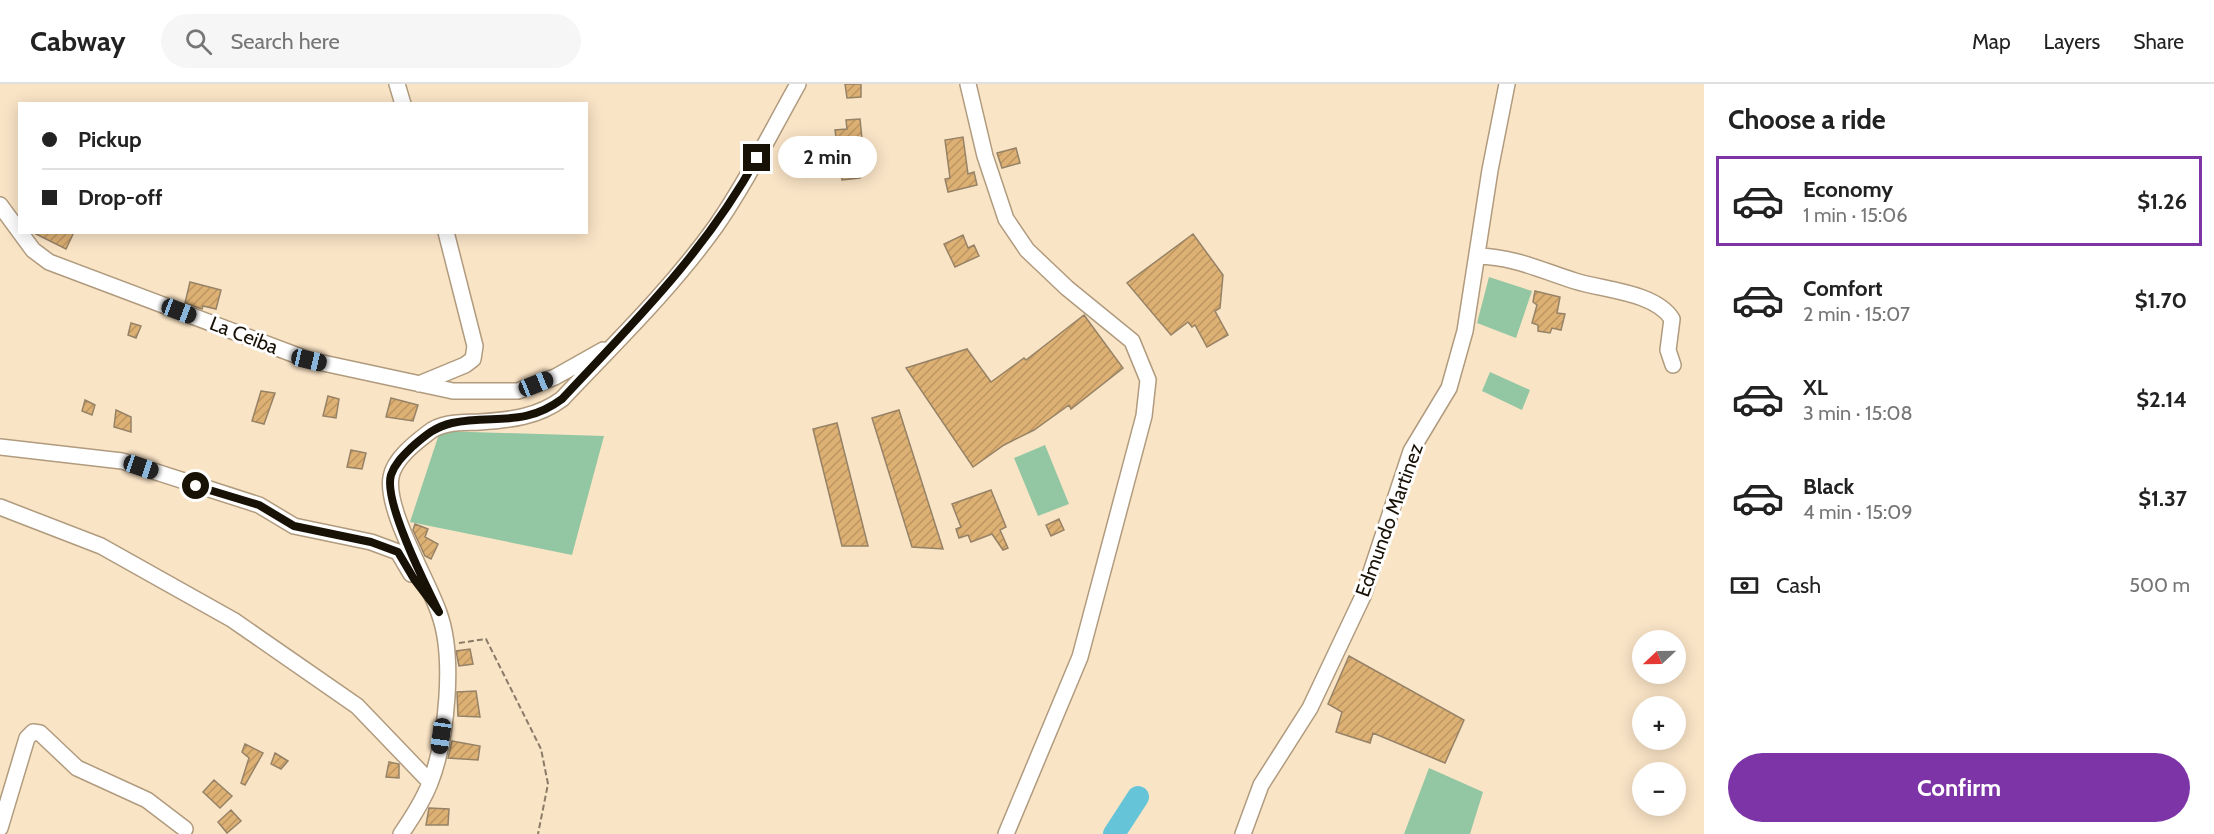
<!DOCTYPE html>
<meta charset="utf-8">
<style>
body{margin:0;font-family:Cabin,sans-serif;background:#f6f6f6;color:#222;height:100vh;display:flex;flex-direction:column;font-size:22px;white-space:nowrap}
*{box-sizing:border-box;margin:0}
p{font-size:20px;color:#767676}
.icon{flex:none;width:33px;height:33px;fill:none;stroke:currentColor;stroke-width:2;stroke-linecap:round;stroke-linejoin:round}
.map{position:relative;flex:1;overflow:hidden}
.panel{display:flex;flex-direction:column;background:#fff;width:510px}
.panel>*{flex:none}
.guide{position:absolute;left:18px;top:18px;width:570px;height:132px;border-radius:0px;box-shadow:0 3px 15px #0003;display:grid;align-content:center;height:132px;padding:0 24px;background:#fff}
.needle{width:39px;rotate:248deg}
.buttons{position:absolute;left:1632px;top:546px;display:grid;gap:12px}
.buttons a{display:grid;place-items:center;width:54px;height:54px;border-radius:50%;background:#fff;box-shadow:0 3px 15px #0003;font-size:30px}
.end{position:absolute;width:27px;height:27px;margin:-14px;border:8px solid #181106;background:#fff;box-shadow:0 0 0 3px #fff}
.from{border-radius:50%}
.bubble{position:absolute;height:42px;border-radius:21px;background:#fff;box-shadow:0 3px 15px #0003;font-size:20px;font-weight:800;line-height:42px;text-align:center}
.car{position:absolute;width:18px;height:36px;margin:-18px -9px;border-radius:8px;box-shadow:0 0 4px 2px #0007;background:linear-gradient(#222 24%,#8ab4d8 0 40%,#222 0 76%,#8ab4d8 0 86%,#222 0)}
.guide b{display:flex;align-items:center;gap:21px;height:57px;font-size:22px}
.guide b+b{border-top:2px solid #e0e0e0}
.guide i{width:15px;height:15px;background:#222}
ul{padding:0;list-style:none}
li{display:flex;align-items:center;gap:18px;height:90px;margin:0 12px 9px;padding:0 12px;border:3px solid transparent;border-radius:0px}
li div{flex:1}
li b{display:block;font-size:22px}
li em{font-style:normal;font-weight:800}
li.selected{border-color:#7c34a6}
li>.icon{width:54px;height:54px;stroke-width:1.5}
h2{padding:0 24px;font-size:27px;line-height:72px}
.pay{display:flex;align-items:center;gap:15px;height:66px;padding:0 24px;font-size:22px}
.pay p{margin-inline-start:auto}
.action{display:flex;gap:12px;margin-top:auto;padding:12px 24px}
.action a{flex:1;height:69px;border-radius:36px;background:#7c34a6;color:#fff;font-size:24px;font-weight:800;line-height:69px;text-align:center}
header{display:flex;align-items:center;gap:36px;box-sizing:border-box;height:84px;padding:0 30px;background:#fff;border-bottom:2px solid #e0e0e0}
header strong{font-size:28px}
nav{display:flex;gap:33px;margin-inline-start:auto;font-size:21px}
.search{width:420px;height:54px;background:#f6f6f6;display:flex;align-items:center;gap:15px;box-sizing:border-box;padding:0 21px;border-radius:33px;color:#767676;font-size:22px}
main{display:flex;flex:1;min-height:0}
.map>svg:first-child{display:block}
.green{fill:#93c7a3}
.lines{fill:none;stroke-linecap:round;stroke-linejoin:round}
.river{stroke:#65c4d8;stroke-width:22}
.building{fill:url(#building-hatch);stroke:#968266;stroke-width:1.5}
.minor-casing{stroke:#b09b7f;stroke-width:18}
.path{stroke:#8a7b67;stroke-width:2;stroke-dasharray:6 3;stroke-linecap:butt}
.minor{stroke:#fff;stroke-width:15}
.route{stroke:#181106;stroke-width:8}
.labels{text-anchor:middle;stroke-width:6;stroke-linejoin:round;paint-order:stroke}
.street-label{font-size:20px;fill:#181106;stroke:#fff}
</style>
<header>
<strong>Cabway</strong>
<div class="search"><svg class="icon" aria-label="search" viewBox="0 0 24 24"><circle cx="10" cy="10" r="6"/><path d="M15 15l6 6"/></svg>Search here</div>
<nav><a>Map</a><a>Layers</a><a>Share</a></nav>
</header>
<main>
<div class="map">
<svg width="1704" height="750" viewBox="0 0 1704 750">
<defs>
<pattern id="building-hatch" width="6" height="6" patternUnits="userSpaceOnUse" patternTransform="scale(1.5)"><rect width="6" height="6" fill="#ddb073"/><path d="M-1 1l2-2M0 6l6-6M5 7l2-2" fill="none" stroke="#bd9662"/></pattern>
</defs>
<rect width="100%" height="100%" fill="#fae4c6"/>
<!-- green -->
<path class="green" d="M1489,193L1532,207L1516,254L1477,239Z
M1490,288L1530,306L1522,326L1482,307Z
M440,347L604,352L572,471L410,438Z
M1045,361L1069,420L1038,432L1014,374Z
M1429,684L1483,708L1470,750H1404Z"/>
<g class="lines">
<!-- river -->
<path class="river" d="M1114,750L1138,713"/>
</g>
<!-- building -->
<path class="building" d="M845,0H861V13L847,14Z
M860,35L862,55L858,56L862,91L860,94L842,96L835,46L847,45L846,36Z
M963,53L968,90L974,88L977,101L948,108L945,95L950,94L945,56Z
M1016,64L1020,79L1002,84L997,69Z
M32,148H74L66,165Z
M1193,150L1223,191L1220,224L1215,227L1228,251L1207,263L1195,241L1192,243L1188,238L1171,251L1127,199Z
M963,151L968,164L974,161L979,172L955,183L944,160Z
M190,198L221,206L216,225L203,222L202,225L185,219Z
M1535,207L1560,213L1557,229L1565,230L1561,246L1552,244L1550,249L1538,247V241L1532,239L1537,221L1533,218Z
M1084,231L1123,284L1071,325L1069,321L1034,346L1004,361L973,383L906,284L967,265L991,298L1024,274L1026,276Z
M131,239L141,242L136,254L128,251Z
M261,307L275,309L264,340L252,337Z
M328,312L339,315L336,334L323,332Z
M391,314L418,321L413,337L386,333Z
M85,316L95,321L92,331L82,327Z
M116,326L131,333V348L114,343Z
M899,326L936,443L943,465L912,463L872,334Z
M837,339L868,462H842L813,345Z
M351,366L366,369L362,385L347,383Z
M991,406L1006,443L1000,446L1008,464L1003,466L992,450L971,458L968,451L959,454L956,445L961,443L952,420Z
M1059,435L1064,446L1051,452L1046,441Z
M415,440L428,445L425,453L438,460L431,475L425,472L413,446Z
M470,565L473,580L459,582L456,567Z
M1349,572L1464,636L1445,679L1373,649L1370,659L1336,648L1342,628L1328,620Z
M476,607L480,633L458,632L457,608Z
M452,657L480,662L478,676L448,674Z
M245,660L263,669L245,701L241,699L249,674L242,668Z
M275,669L288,677L281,685L271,680Z
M389,678L399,680V694L386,693Z
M214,696L232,712L220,724L203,708Z
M429,724L449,725L448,741H426Z
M231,726L241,737L227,749L218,738Z"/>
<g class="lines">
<!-- minor casing -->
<g class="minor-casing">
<path id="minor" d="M397,0L403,20
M968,0L985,72L1006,135L1027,166L1067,204L1132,257L1148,296L1144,332L1080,573L1006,750
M0,121L33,166L49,178L309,276L453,307H518L555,293L603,266
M1477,172C1515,173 1540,186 1575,197C1603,206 1655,208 1672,235L1668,266L1673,281
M419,300L465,281L473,275L475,262L446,148
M0,363L122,377L259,421L294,442L371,458L398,468L411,490
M0,423L101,462L233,536L357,622L430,698
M0,744L27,654L33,648L40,649L77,684L147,716L185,745
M401,750C412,734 423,717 430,699C447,656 455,572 439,529C428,496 385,426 391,393C394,375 415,359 428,349C442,337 464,339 480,338C510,336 538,333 562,315C615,259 671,205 716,142C747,97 771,48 798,0
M1243,750L1261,701L1310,624L1363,512L1411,367L1449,304L1465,247L1490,86L1507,0"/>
</g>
<!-- path -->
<path class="path" d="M459,559L486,555L541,665L548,700L538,750"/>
<!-- minor -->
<use href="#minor" class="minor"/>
</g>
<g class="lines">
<!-- route -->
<path class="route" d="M196,402L259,421L294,442L371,458L398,468L414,495L439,528C426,502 383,417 391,391C395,379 404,371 413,362C426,351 435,343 452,339C493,330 523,344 562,315C635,237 705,168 757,74"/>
</g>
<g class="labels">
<!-- street labels -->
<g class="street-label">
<text transform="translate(244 251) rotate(21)" y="7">La Ceiba</text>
<text transform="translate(1389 436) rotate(-70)" y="7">Edmundo Martinez</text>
</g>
</g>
</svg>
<div class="buttons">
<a><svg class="needle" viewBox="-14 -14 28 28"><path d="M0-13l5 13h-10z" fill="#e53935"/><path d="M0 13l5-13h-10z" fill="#767676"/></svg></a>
<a>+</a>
<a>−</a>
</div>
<i class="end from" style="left:196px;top:402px"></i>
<i class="end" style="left:757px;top:74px"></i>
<div class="bubble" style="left:778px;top:52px;width:99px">2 min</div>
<i class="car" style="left:179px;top:227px;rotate:111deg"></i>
<i class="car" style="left:309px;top:276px;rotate:103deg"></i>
<i class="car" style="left:536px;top:300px;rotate:68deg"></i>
<i class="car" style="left:141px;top:383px;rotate:109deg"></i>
<i class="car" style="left:441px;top:652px;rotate:188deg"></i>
<div class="guide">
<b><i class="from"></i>Pickup</b>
<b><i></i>Drop-off</b>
</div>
</div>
<section class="panel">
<h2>Choose a ride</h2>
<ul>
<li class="selected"><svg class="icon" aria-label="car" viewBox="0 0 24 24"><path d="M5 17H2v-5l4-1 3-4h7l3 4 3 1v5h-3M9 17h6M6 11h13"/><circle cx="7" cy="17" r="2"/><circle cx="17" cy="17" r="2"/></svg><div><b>Economy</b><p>1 min · 15:06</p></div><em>$1.26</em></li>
<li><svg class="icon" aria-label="car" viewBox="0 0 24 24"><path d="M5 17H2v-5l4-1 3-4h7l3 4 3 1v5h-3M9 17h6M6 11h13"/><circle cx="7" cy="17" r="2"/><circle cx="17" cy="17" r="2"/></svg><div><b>Comfort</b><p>2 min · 15:07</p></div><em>$1.70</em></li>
<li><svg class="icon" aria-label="car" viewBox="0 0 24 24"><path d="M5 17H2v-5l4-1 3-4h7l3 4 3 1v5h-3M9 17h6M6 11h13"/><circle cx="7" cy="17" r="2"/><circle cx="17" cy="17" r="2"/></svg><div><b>XL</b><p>3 min · 15:08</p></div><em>$2.14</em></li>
<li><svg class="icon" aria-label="car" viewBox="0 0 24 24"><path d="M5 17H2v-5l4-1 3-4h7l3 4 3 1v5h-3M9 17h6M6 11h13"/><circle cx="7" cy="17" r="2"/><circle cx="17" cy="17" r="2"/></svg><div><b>Black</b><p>4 min · 15:09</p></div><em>$1.37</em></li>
</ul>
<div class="pay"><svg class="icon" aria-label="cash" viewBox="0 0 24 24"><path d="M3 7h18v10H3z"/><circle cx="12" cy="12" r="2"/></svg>Cash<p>500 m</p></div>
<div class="action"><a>Confirm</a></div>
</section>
</main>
